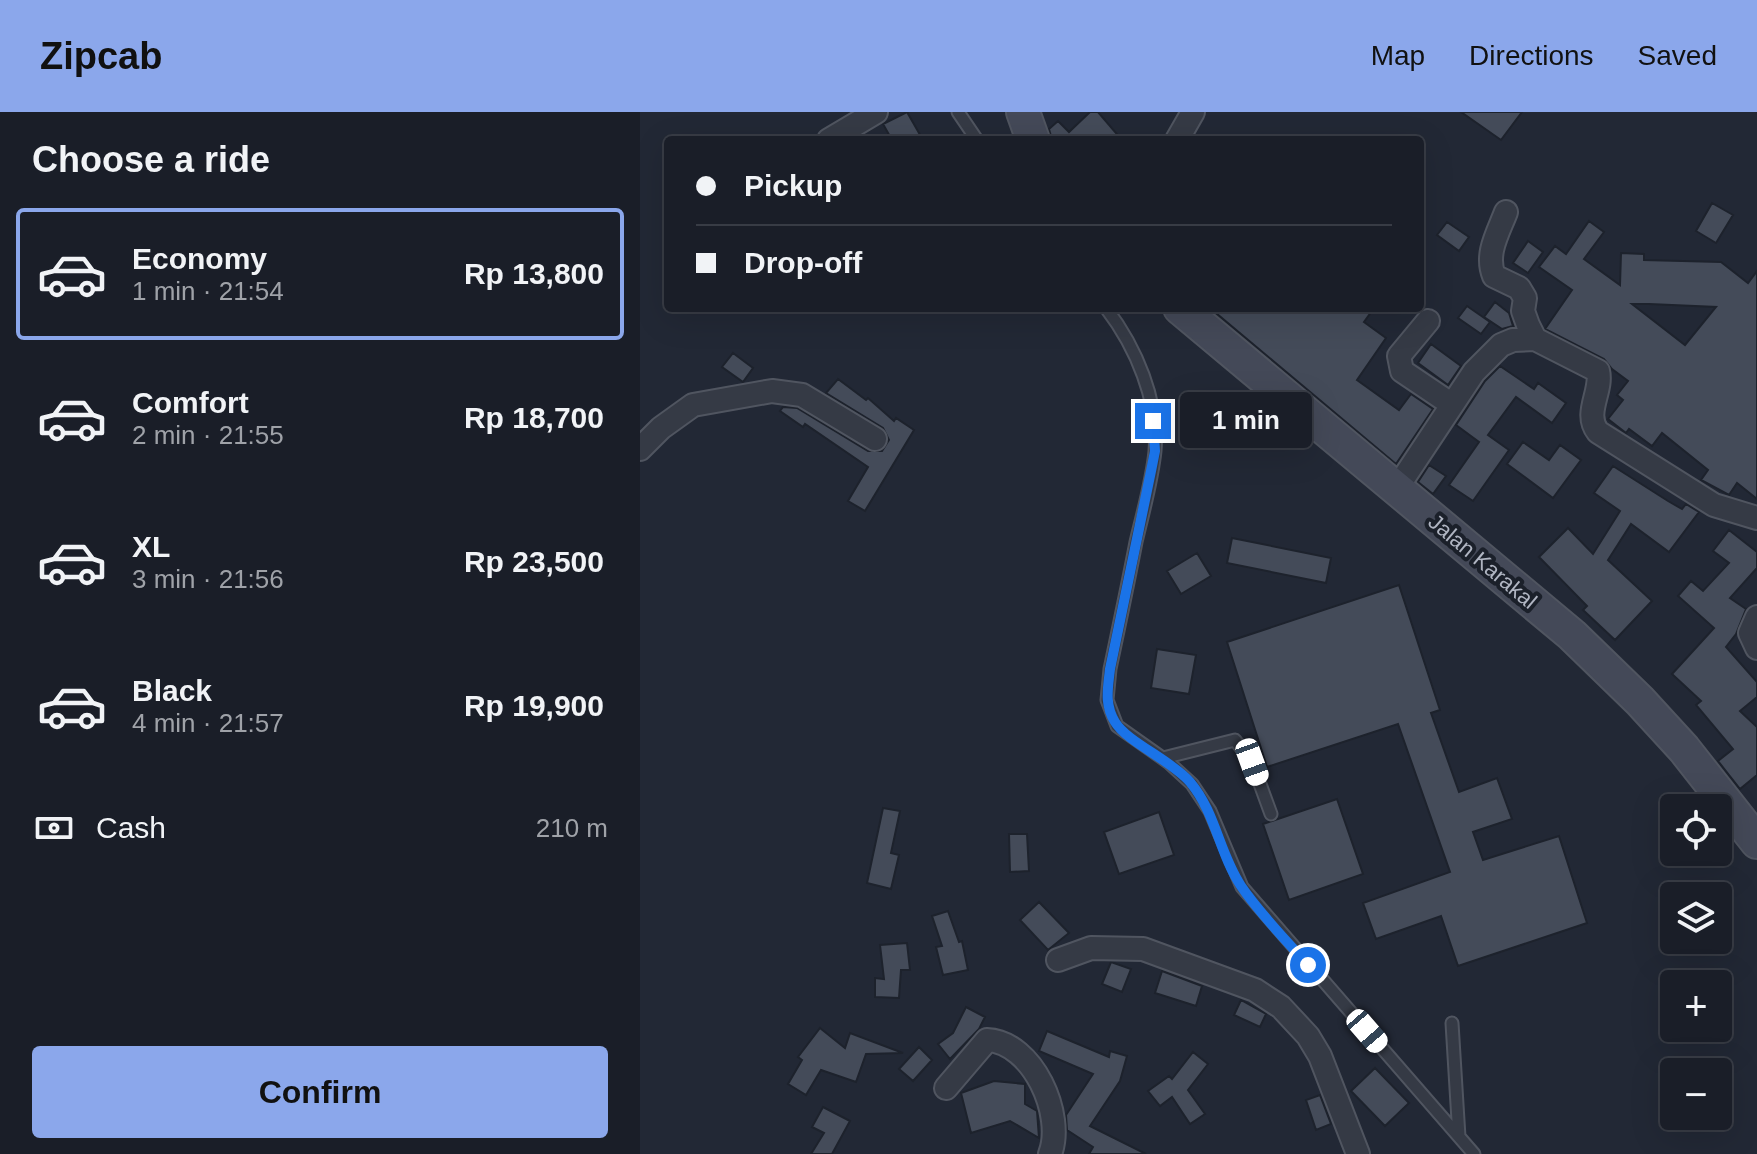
<!DOCTYPE html>
<meta charset="utf-8">
<style>
body{margin:0;font-family:Helvetica,sans-serif;background:#272b34;color:#f1f3f6;height:100vh;display:flex;flex-direction:column;font-size:30px;white-space:nowrap}
*{box-sizing:border-box;margin:0}
p{font-size:26px;color:#9fa2a8}
.icon{flex:none;width:44px;height:44px;fill:none;stroke:currentColor;stroke-width:2;stroke-linecap:round;stroke-linejoin:round}
.map{position:relative;flex:1;overflow:hidden}
.panel{display:flex;flex-direction:column;background:#1a1e28;width:640px}
.panel>*{flex:none}
.banner{position:absolute;left:24px;top:24px;width:760px;height:176px;border-radius:8px;box-shadow:0 8px 32px #0002,0 0 0 2px #383c45;display:grid;align-content:center;height:176px;padding:0 32px;background:#1a1e28}
.buttons{position:absolute;left:1020px;top:682px;display:grid;gap:16px}
.buttons a{display:grid;place-items:center;width:72px;height:72px;border-radius:8px;background:#1a1e28;box-shadow:0 8px 32px #0002,0 0 0 2px #383c45;font-size:40px}
.end{position:absolute;width:36px;height:36px;margin:-18px;border:10px solid #1a73e8;background:#fff;box-shadow:0 0 0 4px #fff}
.from{border-radius:50%}
.bubble{position:absolute;height:56px;border-radius:8px;background:#1a1e28;box-shadow:0 8px 32px #0002,0 0 0 2px #383c45;font-size:26px;font-weight:700;line-height:56px;text-align:center}
.car{position:absolute;width:24px;height:48px;margin:-24px -12px;border-radius:10px;box-shadow:0 0 6px 2px #0007;background:linear-gradient(#fff 24%,#345 0 40%,#fff 0 76%,#345 0 86%,#fff 0)}
.banner b{display:flex;align-items:center;gap:28px;height:76px;font-size:30px}
.banner b+b{border-top:2px solid #383c45}
.banner i{width:20px;height:20px;background:#f1f3f6}
ul{padding:0;list-style:none}
li{display:flex;align-items:center;gap:24px;height:132px;margin:0 16px 12px;padding:0 16px;border:4px solid transparent;border-radius:8px}
li div{flex:1}
li b{display:block;font-size:30px}
li em{font-style:normal;font-weight:700}
li.selected{border-color:#8ba7eb}
li>.icon{width:72px;height:72px;stroke-width:1.5}
h2{padding:0 32px;font-size:36px;line-height:96px}
.pay{display:flex;align-items:center;gap:20px;height:88px;padding:0 32px;font-size:30px}
.pay p{margin-inline-start:auto}
.cta{display:flex;gap:16px;margin-top:auto;padding:16px 32px}
.cta a{flex:1;height:92px;border-radius:8px;background:#8ba7eb;color:#111;font-size:32px;font-weight:700;line-height:92px;text-align:center}
header{display:flex;align-items:center;gap:48px;box-sizing:border-box;height:112px;padding:0 40px;background:#8ba7eb;color:#111}
header strong{font-size:38px}
nav{display:flex;gap:44px;margin-inline-start:auto;font-size:28px}
main{display:flex;flex:1;min-height:0}
.map>svg:first-child{display:block}
.building{fill:#444b59;stroke:#1d222c;stroke-width:2;fill-rule:evenodd}
.lines{fill:none;stroke-linecap:round;stroke-linejoin:round}
.service-casing{stroke:#505560;stroke-width:15}
.minor-casing{stroke:#505560;stroke-width:26}
.secondary-casing{stroke:#505560;stroke-width:36}
.service{stroke:#353a45;stroke-width:11}
.minor{stroke:#353a45;stroke-width:22}
.secondary{stroke:#444958;stroke-width:32}
.route{stroke:#1a73e8;stroke-width:10}
.labels{text-anchor:middle;stroke-width:8;stroke-linejoin:round;paint-order:stroke}
.street-label{font-size:22px;fill:#b0b5c2;stroke:#1b202a}
</style>
<header>
<strong>Zipcab</strong>
<nav><a>Map</a><a>Directions</a><a>Saved</a></nav>
</header>
<main>
<section class="panel">
<h2>Choose a ride</h2>
<ul>
<li class="selected"><svg class="icon" aria-label="car" viewBox="0 0 24 24"><path d="M5 17H2v-5l4-1 3-4h7l3 4 3 1v5h-3M9 17h6M6 11h13"/><circle cx="7" cy="17" r="2"/><circle cx="17" cy="17" r="2"/></svg><div><b>Economy</b><p>1 min · 21:54</p></div><em>Rp 13,800</em></li>
<li><svg class="icon" aria-label="car" viewBox="0 0 24 24"><path d="M5 17H2v-5l4-1 3-4h7l3 4 3 1v5h-3M9 17h6M6 11h13"/><circle cx="7" cy="17" r="2"/><circle cx="17" cy="17" r="2"/></svg><div><b>Comfort</b><p>2 min · 21:55</p></div><em>Rp 18,700</em></li>
<li><svg class="icon" aria-label="car" viewBox="0 0 24 24"><path d="M5 17H2v-5l4-1 3-4h7l3 4 3 1v5h-3M9 17h6M6 11h13"/><circle cx="7" cy="17" r="2"/><circle cx="17" cy="17" r="2"/></svg><div><b>XL</b><p>3 min · 21:56</p></div><em>Rp 23,500</em></li>
<li><svg class="icon" aria-label="car" viewBox="0 0 24 24"><path d="M5 17H2v-5l4-1 3-4h7l3 4 3 1v5h-3M9 17h6M6 11h13"/><circle cx="7" cy="17" r="2"/><circle cx="17" cy="17" r="2"/></svg><div><b>Black</b><p>4 min · 21:57</p></div><em>Rp 19,900</em></li>
</ul>
<div class="pay"><svg class="icon" aria-label="cash" viewBox="0 0 24 24"><path d="M3 7h18v10H3z"/><circle cx="12" cy="12" r="2"/></svg>Cash<p>210 m</p></div>
<div class="cta"><a>Confirm</a></div>
</section>
<div class="map">
<svg width="1117" height="1042" viewBox="0 0 1117 1042">
<rect width="100%" height="100%" fill="#222835"/>
<!-- building -->
<path class="building" d="M267,0L283,28H252L243,12Z
M450,0H458L482,28H412L409,17L418,9L429,20Z
M821,0H882L861,28Z
M1072,91L1093,103L1076,131L1056,119Z
M949,109L964,120L944,147L980,173L981,141L1004,142V148L1081,150L1108,171L1117,159V387L1097,371L1089,383L1061,368L1068,358L1022,321L1012,334L989,317L986,321L968,307L983,288L977,283L988,269L972,257L964,247L905,217L932,178L899,155L915,134L926,142ZM992,192H1009L1076,195L1045,233Z
M807,110L829,125L819,139L797,123Z
M888,129L903,140L888,161L873,151Z
M855,190L869,201L873,214L862,217L844,205Z
M827,194L850,210L841,222L818,206Z
M570,196H734L724,210L746,226L717,268L759,298L771,282L793,297L756,352Z
M791,232L821,254L808,273L778,251Z
M93,241L113,256L103,270L82,255Z
M860,254L894,277L898,271L926,291L912,311L876,285L848,323L869,338L833,389L809,373L839,330L816,313L845,269Z
M198,267L226,288L228,286L254,309L256,306L274,318L225,399L208,389L228,355L165,312L163,315L140,299L143,295L157,296L228,339H242L249,328L243,316L186,281Z
M883,330L909,348L920,333L941,348L913,386L867,352Z
M789,353L806,364L793,382L778,370Z
M973,354L1028,389L1042,397L1046,392L1059,400L1029,440L991,412L968,448L1012,489L975,528L943,498L947,494L899,445L928,416L953,442L980,399L954,381Z
M1089,418L1117,440V456L1090,486L1106,497L1096,522L1086,535L1117,570V585L1100,599L1117,615V663L1100,677L1078,649L1093,637L1056,593L1061,589L1032,562L1074,516L1038,484L1051,469L1063,479L1089,451L1073,439Z
M592,426L691,446L686,471L587,451Z
M557,441L571,464L541,482L527,459Z
M759,473L800,598L791,601L819,680L857,666L872,707L833,720L843,748L919,724L947,811L818,854L801,804L736,827L723,791L810,760L758,612L627,655L587,530Z
M517,537L556,543L549,582L511,576Z
M697,687L723,762L649,788L623,712Z
M243,696L260,699L251,741L259,743L251,777L227,771Z
M519,700L534,743L479,762L464,720Z
M369,722H387L389,759L370,760Z
M399,790L429,821L408,838L380,808Z
M308,799L319,830L322,829L328,858L303,863L296,835L302,834L292,804Z
M267,831L270,858H261L259,886L235,885V866L244,867L240,833Z
M471,850L491,857L482,880L462,872Z
M522,859L562,874L556,894L515,881Z
M601,888L626,902L620,915L594,903Z
M326,895L345,905L339,917L310,947L298,932L313,921Z
M180,916L205,936L210,921L263,941L226,942L216,970L181,958L166,983L148,972L162,948L158,945Z
M407,919L469,945L470,939L487,944L480,969L450,1014L506,1042H449L453,1035L427,1018L426,1003L453,962L399,939Z
M279,935L292,948L273,969L259,957Z
M553,940L568,952L548,978L565,1002L550,1012L532,985L520,994L508,979L529,964L532,967Z
M735,956L769,991L745,1014L711,979Z
M354,969L385,972V992L397,999L399,1026L370,1009L331,1021L321,981Z
M680,983L691,1012L676,1018L666,988Z
M183,995L210,1009L192,1042H171L184,1021L172,1015Z"/>
<g class="lines">
<!-- service casing -->
<g class="service-casing">
<path id="service" d="M318,0L337,28
M466,196C496,235 519,289 515,339C512,369 503,400 496,430C488,472 479,514 470,557L467,588L477,614L528,650L552,672L570,699L602,775L834,1042
M523,646L595,628L612,650L631,702
M812,911L819,1025"/>
</g>
<!-- minor casing -->
<g class="minor-casing">
<path id="minor" d="M189,28L236,0
M537,28L553,0
M866,100C858,121 845,142 854,164L879,176L885,186L883,199L888,213L895,227
M788,209L759,244L762,259L811,292
M0,337L21,316L53,293L132,279L162,283L235,327
M757,376L834,260L861,233L873,228L895,227L958,259C963,279 943,301 958,320L1074,393L1117,406
M1117,505L1110,521L1117,536
M418,848L451,836L503,837L615,878L641,895L668,924L680,944L718,1042
M306,976L347,928C393,930 425,1003 410,1042"/>
</g>
<!-- secondary casing -->
<g class="secondary-casing">
<path id="secondary" d="M383,0L393,28
M540,196L932,523L1000,589L1044,637L1117,730"/>
</g>
<!-- service -->
<use href="#service" class="service"/>
<!-- minor -->
<use href="#minor" class="minor"/>
<!-- secondary -->
<use href="#secondary" class="secondary"/>
</g>
<g class="lines">
<!-- route -->
<path class="route" d="M513,309L515,339L511,359L470,557C468,576 464,592 475,610C487,630 531,648 550,670C576,701 579,741 601,774C620,802 646,828 668,853"/>
</g>
<g class="labels">
<!-- street labels -->
<g class="street-label">
<text transform="translate(843 449) rotate(40)" y="8">Jalan Karakal</text>
</g>
</g>
</svg>
<div class="buttons">
<a><svg class="icon" aria-label="locate" viewBox="0 0 24 24"><circle cx="12" cy="12" r="6"/><path d="M12 2v4M12 18v4M2 12h4M18 12h4"/></svg></a>
<a><svg class="icon" aria-label="layers" viewBox="0 0 24 24"><path d="M12 4l9 5-9 5-9-5zM3 14l9 5 9-5"/></svg></a>
<a>+</a>
<a>−</a>
</div>
<i class="end from" style="left:668px;top:853px"></i>
<i class="end" style="left:513px;top:309px"></i>
<div class="bubble" style="left:540px;top:280px;width:132px">1 min</div>
<i class="car" style="left:612px;top:650px;rotate:160deg"></i>
<i class="car" style="left:727px;top:919px;rotate:139deg"></i>
<div class="banner">
<b><i class="from"></i>Pickup</b>
<b><i></i>Drop-off</b>
</div>
</div>
</main>
